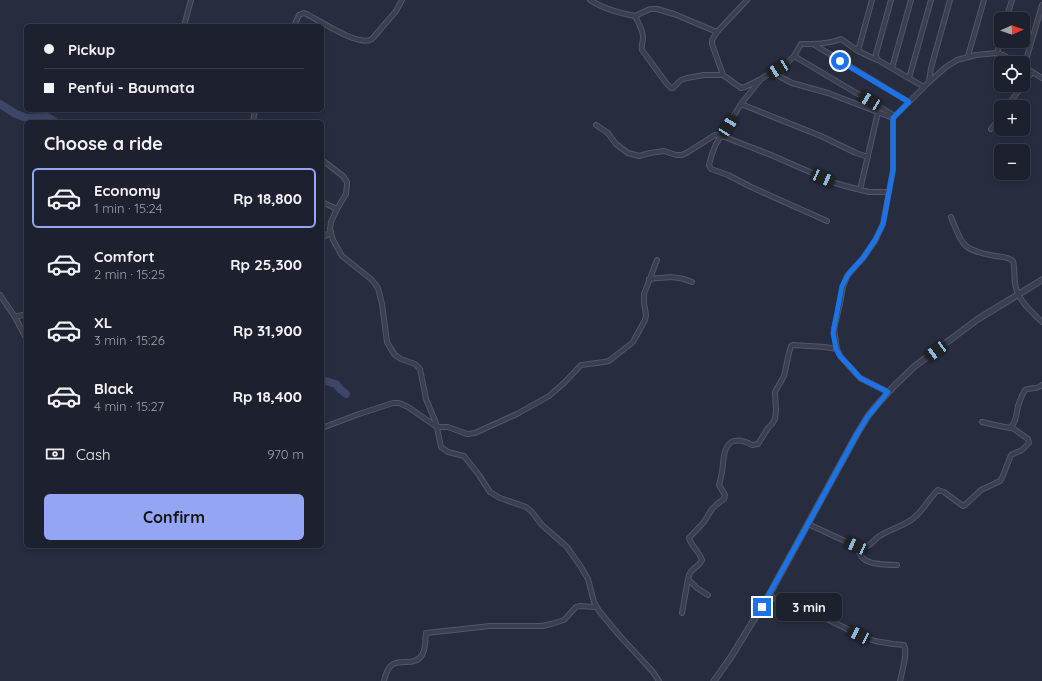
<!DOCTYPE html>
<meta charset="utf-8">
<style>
body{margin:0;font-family:Quicksand,sans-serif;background:#2a2e3b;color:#f1f3f6;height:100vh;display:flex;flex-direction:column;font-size:15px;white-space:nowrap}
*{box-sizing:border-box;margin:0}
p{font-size:13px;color:#a0a3aa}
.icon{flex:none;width:22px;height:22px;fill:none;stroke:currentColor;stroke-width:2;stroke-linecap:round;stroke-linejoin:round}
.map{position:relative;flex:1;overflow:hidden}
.panel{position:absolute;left:24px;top:120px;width:300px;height:428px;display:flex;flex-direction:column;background:#1d212f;border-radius:6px;box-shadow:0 2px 6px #0003,0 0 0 1px #3b3e4b}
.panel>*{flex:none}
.banner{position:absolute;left:24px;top:24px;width:300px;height:88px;border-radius:6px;box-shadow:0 2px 6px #0003,0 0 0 1px #3b3e4b;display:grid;align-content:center;height:88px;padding:0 20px;background:#1d212f}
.needle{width:26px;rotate:88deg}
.buttons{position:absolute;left:994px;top:12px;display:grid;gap:8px}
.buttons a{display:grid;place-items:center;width:36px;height:36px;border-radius:6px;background:#1d212f;box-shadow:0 2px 6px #0003,0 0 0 1px #3b3e4b;font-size:20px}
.end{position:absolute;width:18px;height:18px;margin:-9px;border:5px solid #1a73e8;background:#fff;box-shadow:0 0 0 2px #fff}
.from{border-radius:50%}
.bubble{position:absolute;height:28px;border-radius:6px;background:#1d212f;box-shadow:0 2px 6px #0003,0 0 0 1px #3b3e4b;font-size:13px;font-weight:800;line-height:28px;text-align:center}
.car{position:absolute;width:12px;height:24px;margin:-12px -6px;border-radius:5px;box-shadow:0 0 3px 1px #0007;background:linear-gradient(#222 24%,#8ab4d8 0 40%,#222 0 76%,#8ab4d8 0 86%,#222 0)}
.banner b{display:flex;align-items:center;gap:14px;height:38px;font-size:15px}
.banner b+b{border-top:1px solid #3b3e4b}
.banner i{width:10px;height:10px;background:#f1f3f6}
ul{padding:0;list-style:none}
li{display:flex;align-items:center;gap:12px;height:60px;margin:0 8px 6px;padding:0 12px;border:2px solid transparent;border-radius:6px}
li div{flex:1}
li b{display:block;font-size:15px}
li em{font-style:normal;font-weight:800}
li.active{border-color:#94a5f3}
li>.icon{width:36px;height:36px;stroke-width:1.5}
h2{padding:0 20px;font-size:18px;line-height:48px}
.pay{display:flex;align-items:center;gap:10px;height:44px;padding:0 20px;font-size:15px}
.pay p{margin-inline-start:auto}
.action{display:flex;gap:8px;margin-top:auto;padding:8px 20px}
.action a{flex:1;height:46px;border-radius:6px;background:#94a5f3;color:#111;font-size:16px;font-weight:800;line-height:46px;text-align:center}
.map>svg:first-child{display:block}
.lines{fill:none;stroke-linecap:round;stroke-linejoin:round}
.river{stroke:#3e4667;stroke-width:8}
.minor-casing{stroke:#535767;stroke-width:6}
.tertiary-casing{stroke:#535767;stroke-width:7}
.minor{stroke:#3b3f4f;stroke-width:4}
.tertiary{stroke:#3b3f4f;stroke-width:5}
.route{stroke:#1a73e8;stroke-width:5}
</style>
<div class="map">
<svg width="1042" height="681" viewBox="0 0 1042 681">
<rect width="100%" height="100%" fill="#272c3f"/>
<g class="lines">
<!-- river -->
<path class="river" d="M0,104L16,114L27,118L47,117L55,122
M322,380L336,384L340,389L346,394"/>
<!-- minor casing -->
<g class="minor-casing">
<path id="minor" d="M590,0C603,9 619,13 635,16
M747,0L717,32L674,14L657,9H650L635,16C638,22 643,30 643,37C643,42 641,45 642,50L667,84L671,88H673L681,80L687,78L704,75H723L741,88L745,87L759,80
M872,0L858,51L877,60
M891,0L876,54V57L878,60L924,87
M1006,19L1012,0
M184,26L191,0
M294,26L299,15L304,13C318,19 359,48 372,39L396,11L402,0
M717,32L712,40V44L723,75
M813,44L909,102
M997,53L1001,38
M794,56L895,116
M968,56L984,0
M1023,66L1042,78
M1024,67L1042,5
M892,68L911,0
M771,73L787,63L794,56L801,44C814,44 828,44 841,39L858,51
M909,78L931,0
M929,82L931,68L950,0
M741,104L821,136L856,153L868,157
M1007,107L1032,72
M253,122L255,110
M596,125L608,133L616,144L628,153L639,156L650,153L664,151L676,155H682L688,152L715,135L722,136L771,155L835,183L849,187L869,192H888
M991,129L1001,116
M322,160L343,176L347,182V185L346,194L337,209L331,222L330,229L333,240L342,256L371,279L378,288L382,304L387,342L391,349L395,355L401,359L415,364L420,369L426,399L436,423L441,447L448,452L464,456L479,475L490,492L500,498L526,507L531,511L542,525L567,547L581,567L588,579L594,602L599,611L619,635L653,672L659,681
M860,190L878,112
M322,202L337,209
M951,217C963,246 962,250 995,256C1001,257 1007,256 1013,261C1015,268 1014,276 1015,283C1017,300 1031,311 1042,322
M827,221L751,187L728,175L711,169L709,165L712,154L716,144L728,125L741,104L761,79L769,74H775L792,83L828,93L893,118
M322,238L331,232
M649,279C665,277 677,275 692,282
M0,295L15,317L26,338
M15,317L26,314
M888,392L860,378L840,356L837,349L834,329L840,304L843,287L847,276L863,258L875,241L883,224L893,170V118L929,82L946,67L957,60L976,55L997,53L1003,55L1017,63
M982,422L995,425L1010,428C1017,421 1016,414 1018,406C1020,400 1022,395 1025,390C1031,387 1037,390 1042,385
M322,428L359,414L393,403H399L408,407L437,427H448L467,434L475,433L517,414L549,396L564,383L581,365L604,362L609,361L633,342L645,320L646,315L644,303V294L657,260
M808,524L860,548C870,547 871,543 878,537C888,530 901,527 911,520C923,512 928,499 938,490L944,492L963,506L965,505L981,490L1000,481L1002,478L1011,455L1022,450L1029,443L1028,439L1011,427
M857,546C858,550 859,555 863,558C869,565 888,565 897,565
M708,595L697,588L688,579C690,567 698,569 702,560C699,551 691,546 689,538L704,522L712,509L717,504L724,499L725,495L719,485C720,481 721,477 722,472C724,462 722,445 734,441C741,439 747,442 752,445L758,444L768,428L772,424L775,419L776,410L775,392L784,376L789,353L791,346L793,345L825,347L837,349
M769,595L787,606L829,620L859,635L875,641L893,644L904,645C908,652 902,672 900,681
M682,613L688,579
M384,681C391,648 411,672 422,655C426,649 425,639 426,633L490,626H542L551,624L564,620L576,607L579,606L596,607"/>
</g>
<!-- tertiary casing -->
<g class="tertiary-casing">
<path id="tertiary" d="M714,681L731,657L769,595L857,434L868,416L876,406L895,385L915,366L978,319L1042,280"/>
</g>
<!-- minor -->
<use href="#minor" class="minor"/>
<!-- tertiary -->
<use href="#tertiary" class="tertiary"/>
</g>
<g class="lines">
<!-- route -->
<path class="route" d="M762,607L808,524L857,434L868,416L888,392L860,378L855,372L840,356L836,349L833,333L842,286L845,280L850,272L863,258L875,240L883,224L893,170V118L909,102L840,61"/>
</g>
</svg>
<div class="buttons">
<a><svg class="needle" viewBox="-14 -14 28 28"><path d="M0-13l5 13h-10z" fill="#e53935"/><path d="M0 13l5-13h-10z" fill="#a0a3aa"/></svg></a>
<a><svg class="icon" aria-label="locate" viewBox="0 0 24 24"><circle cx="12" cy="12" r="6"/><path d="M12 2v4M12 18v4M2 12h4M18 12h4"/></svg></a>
<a>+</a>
<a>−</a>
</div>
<i class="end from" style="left:840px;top:61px"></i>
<i class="end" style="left:762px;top:607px"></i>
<div class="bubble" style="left:776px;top:593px;width:66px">3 min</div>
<i class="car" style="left:778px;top:69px;rotate:238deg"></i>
<i class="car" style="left:870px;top:101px;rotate:301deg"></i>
<i class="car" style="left:728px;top:126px;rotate:33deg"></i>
<i class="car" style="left:823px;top:178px;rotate:114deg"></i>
<i class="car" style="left:936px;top:351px;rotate:234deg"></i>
<i class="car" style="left:856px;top:546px;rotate:294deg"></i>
<i class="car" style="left:859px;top:635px;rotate:297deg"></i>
<div class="banner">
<b><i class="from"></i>Pickup</b>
<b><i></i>Penfui - Baumata</b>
</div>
<section class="panel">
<h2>Choose a ride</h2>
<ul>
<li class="active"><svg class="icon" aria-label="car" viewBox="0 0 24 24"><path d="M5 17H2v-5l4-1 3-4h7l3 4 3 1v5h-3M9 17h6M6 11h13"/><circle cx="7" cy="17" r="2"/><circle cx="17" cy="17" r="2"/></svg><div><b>Economy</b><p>1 min · 15:24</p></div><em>Rp 18,800</em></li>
<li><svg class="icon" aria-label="car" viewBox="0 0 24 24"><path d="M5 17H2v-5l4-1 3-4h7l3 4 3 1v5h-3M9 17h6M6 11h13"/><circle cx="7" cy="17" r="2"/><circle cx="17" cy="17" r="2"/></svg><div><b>Comfort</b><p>2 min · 15:25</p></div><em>Rp 25,300</em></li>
<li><svg class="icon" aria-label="car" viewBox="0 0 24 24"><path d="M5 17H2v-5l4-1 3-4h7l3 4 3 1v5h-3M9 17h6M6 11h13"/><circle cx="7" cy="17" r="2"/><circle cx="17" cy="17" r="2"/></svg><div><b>XL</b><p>3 min · 15:26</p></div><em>Rp 31,900</em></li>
<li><svg class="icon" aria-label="car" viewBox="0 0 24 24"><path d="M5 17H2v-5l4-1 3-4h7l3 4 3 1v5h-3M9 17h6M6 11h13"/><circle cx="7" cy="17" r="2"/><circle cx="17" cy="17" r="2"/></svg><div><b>Black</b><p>4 min · 15:27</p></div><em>Rp 18,400</em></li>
</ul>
<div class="pay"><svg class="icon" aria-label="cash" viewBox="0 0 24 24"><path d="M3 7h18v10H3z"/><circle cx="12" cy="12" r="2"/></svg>Cash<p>970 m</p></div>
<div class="action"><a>Confirm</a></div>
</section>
</div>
